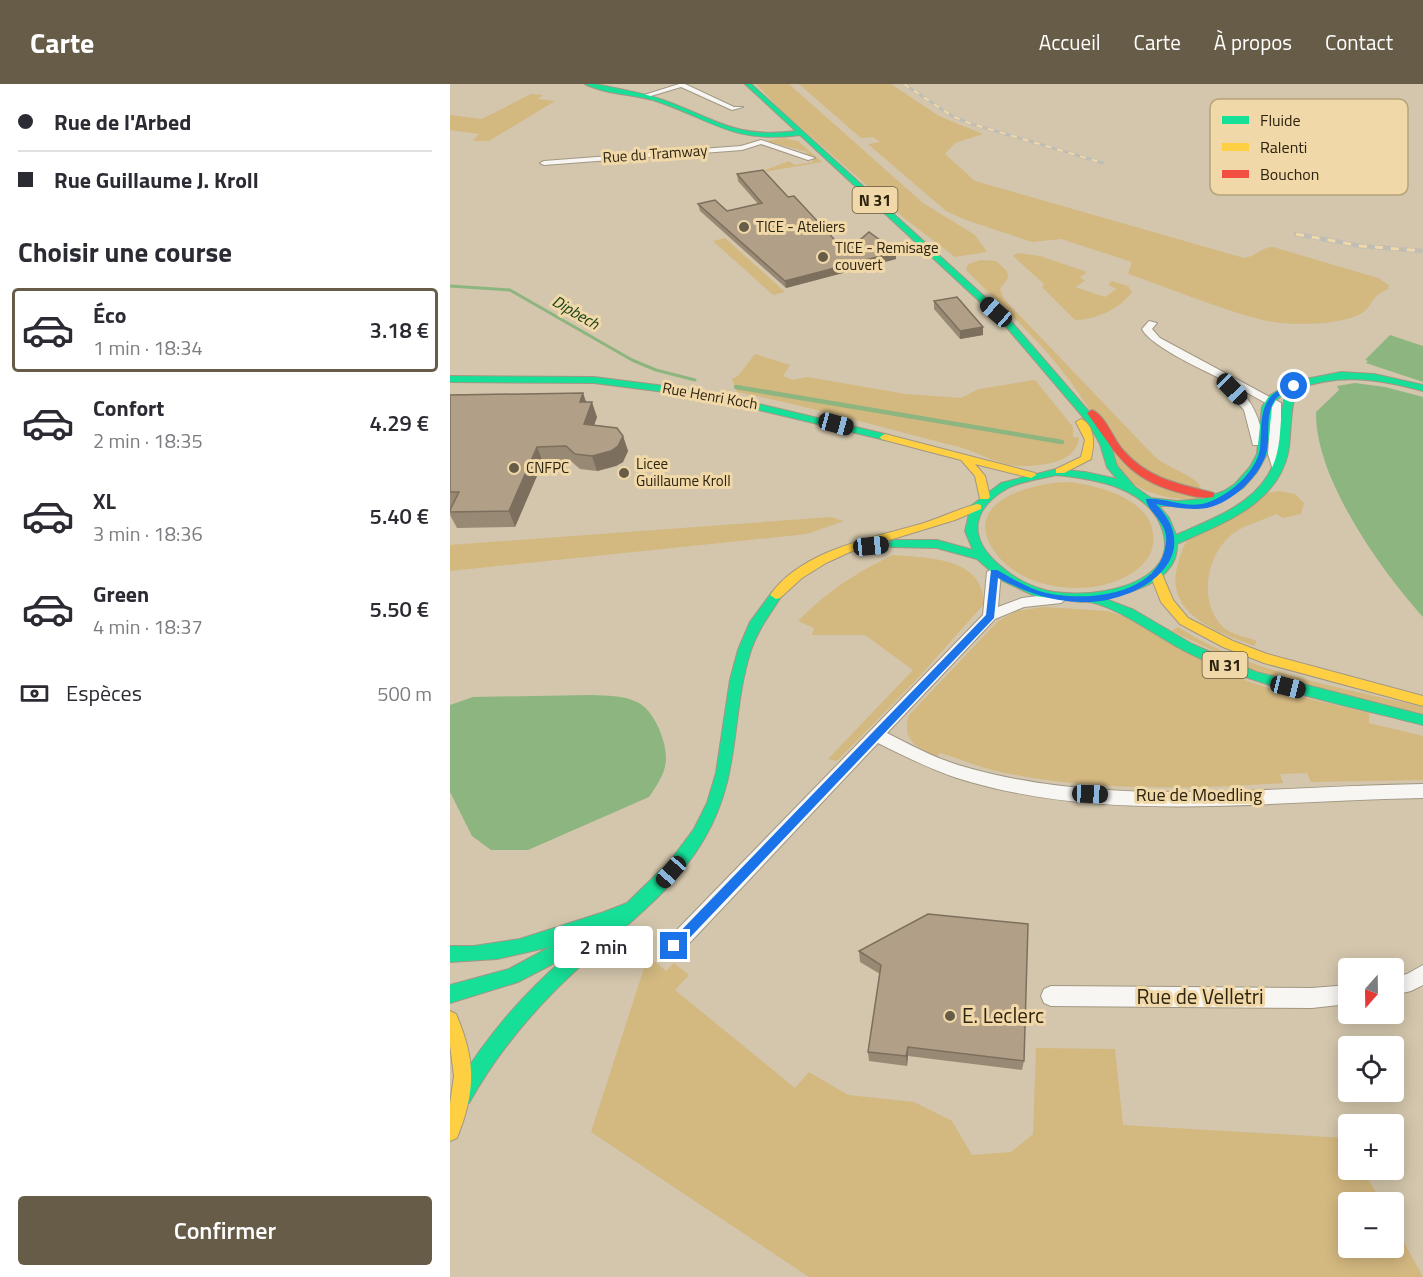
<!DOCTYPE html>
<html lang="fr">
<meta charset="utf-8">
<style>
body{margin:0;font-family:"Titillium Web",sans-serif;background:#f2f2f3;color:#2b2b33;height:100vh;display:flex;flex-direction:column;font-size:22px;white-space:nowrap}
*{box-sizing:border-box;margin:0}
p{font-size:20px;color:#7c7c81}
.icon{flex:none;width:33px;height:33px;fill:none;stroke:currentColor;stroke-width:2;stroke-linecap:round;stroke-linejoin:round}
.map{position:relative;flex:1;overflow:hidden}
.drawer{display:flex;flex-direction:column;background:#fff;width:450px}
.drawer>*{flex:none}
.guide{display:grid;align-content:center;height:132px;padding:0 18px;background:#fff}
.needle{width:39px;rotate:200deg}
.buttons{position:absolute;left:888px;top:874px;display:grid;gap:12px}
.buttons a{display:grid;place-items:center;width:66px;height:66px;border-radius:6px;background:#fff;box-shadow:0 3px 15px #0003;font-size:30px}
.end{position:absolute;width:27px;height:27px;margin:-14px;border:8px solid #1a73e8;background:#fff;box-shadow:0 0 0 3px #fff}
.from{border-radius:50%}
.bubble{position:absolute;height:42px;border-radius:6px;background:#fff;box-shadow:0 3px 15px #0003;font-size:20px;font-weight:600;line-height:42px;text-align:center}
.car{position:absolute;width:18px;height:36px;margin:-18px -9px;border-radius:8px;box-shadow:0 0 4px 2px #0007;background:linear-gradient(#222 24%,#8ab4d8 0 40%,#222 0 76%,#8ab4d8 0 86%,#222 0)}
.guide b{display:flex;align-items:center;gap:21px;height:57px;font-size:22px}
.guide b+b{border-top:2px solid #e1e1e2}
.guide i{width:15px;height:15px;background:#2b2b33}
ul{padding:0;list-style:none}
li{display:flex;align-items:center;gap:18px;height:84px;margin:0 12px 9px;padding:0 6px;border:3px solid transparent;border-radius:6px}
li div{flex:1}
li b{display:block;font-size:22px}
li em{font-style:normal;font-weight:600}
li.active{border-color:#675c47}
li>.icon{width:54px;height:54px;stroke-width:1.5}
h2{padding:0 18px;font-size:27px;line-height:72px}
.pay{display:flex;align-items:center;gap:15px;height:66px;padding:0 18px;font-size:22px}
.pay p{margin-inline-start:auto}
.cta{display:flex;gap:12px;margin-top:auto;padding:12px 18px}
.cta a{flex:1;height:69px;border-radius:6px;background:#675c47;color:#fff;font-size:24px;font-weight:600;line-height:69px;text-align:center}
header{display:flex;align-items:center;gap:36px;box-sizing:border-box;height:84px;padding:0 30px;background:#675c47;color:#fff}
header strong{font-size:28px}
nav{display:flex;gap:33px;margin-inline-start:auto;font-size:21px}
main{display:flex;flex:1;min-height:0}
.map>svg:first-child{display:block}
.green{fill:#d3b880}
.water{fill:#8cb57f}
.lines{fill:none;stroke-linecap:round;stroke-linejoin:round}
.stream-far1{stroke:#8cb57f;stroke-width:3}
.stream{stroke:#8cb57f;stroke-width:4.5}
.street-casing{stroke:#a19783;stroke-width:2}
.fast-casing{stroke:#a19783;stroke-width:2}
.slow-casing{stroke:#a19783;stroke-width:2}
.jam-casing{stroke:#a19783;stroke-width:2}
.street{fill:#f8f6f3;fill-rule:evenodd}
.fast{fill:#16e098;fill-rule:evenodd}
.slow{fill:#ffcf43;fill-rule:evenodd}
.jam{fill:#f24e42;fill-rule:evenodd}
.rail-far1-casing{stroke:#c0bdb5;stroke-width:3}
.rail-casing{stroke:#c0bdb5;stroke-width:4.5}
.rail-far1{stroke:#f1d8a8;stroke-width:2;stroke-dasharray:6;stroke-linecap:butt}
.rail{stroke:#f1d8a8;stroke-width:3;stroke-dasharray:8;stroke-linecap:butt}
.wall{fill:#988974}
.shaded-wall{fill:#7c6f5e}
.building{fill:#b19f87;stroke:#7c6f5e;stroke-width:1.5}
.route{fill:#1a73e8}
.poi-dot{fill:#675c47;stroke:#f1d8a8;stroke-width:2}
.labels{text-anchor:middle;stroke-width:6;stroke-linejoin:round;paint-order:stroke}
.far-street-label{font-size:15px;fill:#2d2311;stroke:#f1d8a8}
.far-poi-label{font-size:15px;fill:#2d2311;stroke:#f1d8a8;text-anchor:start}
.shield{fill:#f1d8a8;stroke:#68593e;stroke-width:1.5}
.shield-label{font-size:16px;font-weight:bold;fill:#2d2311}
.far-water-label{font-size:16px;font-style:italic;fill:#154317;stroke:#f1d8a8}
.street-label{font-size:18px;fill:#2d2311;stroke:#f1d8a8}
.near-street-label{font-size:21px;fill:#2d2311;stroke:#f1d8a8}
.near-poi-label{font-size:21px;fill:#2d2311;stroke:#f1d8a8;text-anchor:start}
.key{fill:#f1d8a8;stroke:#b6a27b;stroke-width:1.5}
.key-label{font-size:16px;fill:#2d2311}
</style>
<header>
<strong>Carte</strong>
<nav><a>Accueil</a><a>Carte</a><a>À propos</a><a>Contact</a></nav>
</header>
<main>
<section class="drawer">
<div class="guide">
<b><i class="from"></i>Rue de l'Arbed</b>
<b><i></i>Rue Guillaume J. Kroll</b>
</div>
<h2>Choisir une course</h2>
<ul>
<li class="active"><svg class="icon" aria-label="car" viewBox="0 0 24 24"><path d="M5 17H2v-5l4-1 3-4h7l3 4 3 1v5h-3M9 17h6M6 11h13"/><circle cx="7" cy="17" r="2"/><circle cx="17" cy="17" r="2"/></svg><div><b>Éco</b><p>1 min · 18:34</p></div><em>3.18 €</em></li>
<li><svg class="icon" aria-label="car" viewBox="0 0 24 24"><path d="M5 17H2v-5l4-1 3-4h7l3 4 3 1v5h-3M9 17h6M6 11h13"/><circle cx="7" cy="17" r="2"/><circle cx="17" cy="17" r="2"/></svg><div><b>Confort</b><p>2 min · 18:35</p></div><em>4.29 €</em></li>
<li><svg class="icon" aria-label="car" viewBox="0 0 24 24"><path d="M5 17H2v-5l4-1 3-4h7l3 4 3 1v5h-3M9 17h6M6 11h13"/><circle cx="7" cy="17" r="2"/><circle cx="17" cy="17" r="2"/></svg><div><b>XL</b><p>3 min · 18:36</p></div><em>5.40 €</em></li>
<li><svg class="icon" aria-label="car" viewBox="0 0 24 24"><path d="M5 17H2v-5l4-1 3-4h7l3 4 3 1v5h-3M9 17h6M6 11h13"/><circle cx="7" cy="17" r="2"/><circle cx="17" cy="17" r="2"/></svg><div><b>Green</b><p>4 min · 18:37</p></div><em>5.50 €</em></li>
</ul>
<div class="pay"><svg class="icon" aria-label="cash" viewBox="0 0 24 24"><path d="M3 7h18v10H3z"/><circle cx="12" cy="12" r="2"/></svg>Espèces<p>500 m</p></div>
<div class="cta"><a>Confirmer</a></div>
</section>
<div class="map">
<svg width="973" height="1193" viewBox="0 0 973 1193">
<rect width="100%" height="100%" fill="#d3c6ac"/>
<!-- green -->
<path class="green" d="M306,0H339L473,119L525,151L537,168L505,173L454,134L331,26Z
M349,0H441L489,32L533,50L505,59L495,70L525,97L794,174C805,173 812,163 823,163L928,194L939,201L938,205C920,212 923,222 912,229C890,242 837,242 813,236C768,225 723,205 678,190L682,178L611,155L582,158L516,136L496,127L418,60L430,58L423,53L411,54Z
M81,10L93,11L88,15L105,17L39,57H23L29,50L0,46V31L32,35Z
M333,54L348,57L372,78L307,89L339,77L344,81L362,78L363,75L355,70L358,68L315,57Z
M275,154L335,208L323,211L263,157Z
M567,169L590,172L637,188L630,193L635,197L625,203L655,213L667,205L658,201L662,197L678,202L682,208C670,225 645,236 625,236L592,203L594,200L563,172Z
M531,176L546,177L557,187L558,194L550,205L554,215L704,372C719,386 753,392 753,411L749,415C725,417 690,410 673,391C660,377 648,340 637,322C606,271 558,228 516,186L518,180Z
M305,270L340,281L333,292L343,296L357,293L456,310L511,314L529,305L585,296L623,343V353L629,354C626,378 594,382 574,382C551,383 530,369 509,363C435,344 362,323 287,308L282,295L288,292Z
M620,398C651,402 708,417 703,459C701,477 686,488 671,495C632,513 567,504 543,465C511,416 586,398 620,398Z
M829,407L845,410L854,419L851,430L833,434L826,430C812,437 791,442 780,452C755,474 749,519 773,543C780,550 797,553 807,557L804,562C767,548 713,530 728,480C731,469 733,460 742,451L816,409Z
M381,433L394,437L357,450L0,487V461Z
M443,471C479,474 533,473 534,520L470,592L387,677L378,675L463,586L415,551H362L364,544L348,537C378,507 405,489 443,471Z
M594,523L657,527L671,531L797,597L831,608L919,629V639L973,652V696L861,698L857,689L830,690L833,699C737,705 635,708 542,686C524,681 507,674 490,669L486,673C466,664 451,654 459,631L548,537L566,527Z
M728,543C801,590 890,603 973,623V630L805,587L722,547Z
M198,872L216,887L224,879L239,891L225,906L345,1004L359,988L398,1011L464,1018L502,1037L522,1071L561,1068L583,1050L586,964L665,965L673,1041L895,1054L898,1061V1086H913L932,1119H898V1164H944V1140L973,1193H359L141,1048Z"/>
<!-- water -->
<path class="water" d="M940,251L973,262V298L916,279L918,277L915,276Z
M905,299L935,303L973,313V533C930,485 865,394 866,328L889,306L887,302Z
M141,611C157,612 172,611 187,618C204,626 216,656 216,674C216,689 207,701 199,713L78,766H41L22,752L0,708V621L23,613Z"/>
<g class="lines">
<!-- stream-far1 -->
<path class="stream-far1" d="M0,202L60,206L182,276L206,286L245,296"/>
<!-- stream -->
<path class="stream" d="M286,303L612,358"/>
<!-- street casing -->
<g class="street-casing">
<path id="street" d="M229,0H235L284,23H293L282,26L231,3L194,14L191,12Z
M311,56L365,74L358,76L311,60L292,66L94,81L90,79L94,77L291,62Z
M699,237L707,239L702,245L710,254L831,319V386H823L818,370L821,322L785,302C803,317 811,336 813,359L811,361H803L794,326L771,301L777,298C756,287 701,263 692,245Z
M544,484L551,488L548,523L572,514L611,509L618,514L611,519L574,523L545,535L437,649C460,661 483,673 508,681C657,726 820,702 973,700V714C820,716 656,741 507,694C480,685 454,672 428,659L231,868L224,871L217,868L215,862L217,856L533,531L537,488Z
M973,881V901L961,907L944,911V893L957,890Z
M601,902L862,904L898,901V920L862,924L601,922L594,919L591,912L594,905Z"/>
</g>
<!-- fast casing -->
<g class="fast-casing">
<path id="fast" d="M135,0H145C168,5 191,8 213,16C266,35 285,55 346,47L295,0H301L559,235L647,337L660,360L667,382L685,403L701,414L727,417L753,415L774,407L785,400L800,383L807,370L812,323L819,312L830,305L856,295L891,288L924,290L973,301V307C929,295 891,289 847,305C839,326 842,347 838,369C826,422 770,440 727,460C728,497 682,509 653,514L684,526L742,560L806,588L973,631V641C892,620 808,605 733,566C709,554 656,514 631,518L585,512L551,496L527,475L487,464L441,463L439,460L441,457L445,456H487L523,466L515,447L521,422L551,399L606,385L635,388L667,395L657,383L650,360L639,340L553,239L350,51C281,60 262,35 203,16C181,10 155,10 135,0ZM836,309C829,329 832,350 827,369C816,417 766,433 726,451L719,434L709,422H754L770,418L793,404L807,388L817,370L822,323L826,316ZM606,391C645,395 699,403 713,447C716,457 716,469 710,478C690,509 623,515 591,505C575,500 560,491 548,480C517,453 522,424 558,404C571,397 591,395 606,391Z
M0,292L144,293L254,307L435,350L440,353L435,356L254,313L144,299L0,298Z
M326,507L332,511C321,529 308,545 301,566C280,631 292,691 254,755C223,809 169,846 124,888C82,927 47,969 19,1019L12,1022L5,1019L2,1012L5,1005C35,954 71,912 116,873L68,898L0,919V901L59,885L100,863L47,875L0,878V862H24L70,855L154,828L177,819L220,777L244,745L257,719L266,689L280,596L288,566L300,538L322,508Z"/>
</g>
<!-- slow casing -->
<g class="slow-casing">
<path id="slow" d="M631,335C646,342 644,361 641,375L614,389H606V385L631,373L635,356L626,338Z
M435,350L585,389L586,391L581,394L525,380L535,392L540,413L538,415H530L525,392L511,376L431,355L430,353Z
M527,420L531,421V425L505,436L400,468L376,479L352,494L330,514L326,515L320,511C352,466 421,454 471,440C490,434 508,425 527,420Z
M706,486L712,490L723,516L738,534L783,557L817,570L973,612V622L814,579L773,563L730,540L711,518L700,490Z
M0,927L6,930C26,976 26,1007 7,1054L0,1057V1020L4,992L0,961Z"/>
</g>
<!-- jam casing -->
<g class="jam-casing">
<path id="jam" d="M642,326C656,332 663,355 673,366C698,395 729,400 764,409V413C754,415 741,412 731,409C677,395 667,370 637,329Z"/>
</g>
<!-- street -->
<use href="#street" class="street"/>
<!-- fast -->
<use href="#fast" class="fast"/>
<!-- slow -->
<use href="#slow" class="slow"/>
<!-- jam -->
<use href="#jam" class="jam"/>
<!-- rail-far1 casing -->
<g class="rail-far1-casing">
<path id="rail-far1" d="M454,0L502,32L519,39L653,79"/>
</g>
<!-- rail casing -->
<g class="rail-casing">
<path id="rail" d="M846,150L911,162L973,167"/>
</g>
<!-- rail-far1 -->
<use href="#rail-far1" class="rail-far1"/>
<!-- rail -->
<use href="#rail" class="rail"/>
</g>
<!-- wall -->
<path class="wall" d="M287,90L338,113L396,168H446V175L336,204L250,127L248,120L277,127L308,120L288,97Z
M484,217L533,251L510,255L484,225Z
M133,309L136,318L147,333L144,341L173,352L178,367L173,378L166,382L147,387L130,385L122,378H93L65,443L7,444L0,431L1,424H0V311Z
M478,830L574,977L572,986L458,972L457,982L419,977L418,968L430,890L410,878L409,867Z"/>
<!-- shaded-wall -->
<path class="shaded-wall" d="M446,168V175L336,204L335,197Z
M533,243V251L510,255V247Z
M133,309L138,324L130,318Z
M142,318L147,333L139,355L134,340Z
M173,352L178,367L173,378L166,382L147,387L142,372Z
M87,363L93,378L65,443L59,427Z
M458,963V972L457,982L456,972Z"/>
<!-- building -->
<path class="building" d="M313,86L338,113L344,112L396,168L419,148L446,168L335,197L248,120L265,116L277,127L312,119L287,90Z
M507,213L533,243L510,247L484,217Z
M133,309L130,318H142L134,340L167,344L173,352L168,362L161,367L142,372L125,370L116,362L87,363L59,427L0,428V426L9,408H0V311Z
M478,830L578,840L574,977L458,963L456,972L418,968L431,881L409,867Z"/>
<!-- route -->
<path class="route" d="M842,300L848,302C841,307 831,308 825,316C815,330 820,350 817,366C812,391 782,419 757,424C740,427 723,423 706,420C757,473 691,516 640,518C605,519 578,509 548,494L544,534L228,866H220V858L536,531L541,486H547C560,493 574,502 589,507C629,519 710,514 716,459C719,438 697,428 696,415C715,413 736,425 756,419C778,412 806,389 810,365C812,348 809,329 819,315C824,307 834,304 842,300Z"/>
<!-- markers -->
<g class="poi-dot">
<circle cx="294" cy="143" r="6"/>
<circle cx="373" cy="173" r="6"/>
<circle cx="64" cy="384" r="6"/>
<circle cx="174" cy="389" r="6"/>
<circle cx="500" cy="932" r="6"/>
</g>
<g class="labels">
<!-- far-street labels -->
<g class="far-street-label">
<text transform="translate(205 70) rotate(-4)" y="5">Rue du Tramway</text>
<text transform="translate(260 312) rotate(10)" y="5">Rue Henri Koch</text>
</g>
<!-- far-poi labels -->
<g class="far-poi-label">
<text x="306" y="148">TICE - Ateliers</text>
<text x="385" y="169">TICE - Remisage<tspan x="385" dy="17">couvert</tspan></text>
<text x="186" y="385">Licee<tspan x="186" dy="17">Guillaume Kroll</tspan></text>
<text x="76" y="389">CNFPC</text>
</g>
<!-- shield labels -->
<g class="shield">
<rect x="402.5" y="103" width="45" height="26" rx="4.5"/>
<rect x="752.5" y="568" width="45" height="26" rx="4.5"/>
</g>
<g class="shield-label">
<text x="425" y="122">N 31</text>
<text x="775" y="587">N 31</text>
</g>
<!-- far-water labels -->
<g class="far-water-label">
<text transform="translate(126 228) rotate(30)" y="6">Dipbech</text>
</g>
<!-- street labels -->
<g class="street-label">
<text x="749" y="717">Rue de Moedling</text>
</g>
<!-- near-street labels -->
<g class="near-street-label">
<text x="750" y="920">Rue de Velletri</text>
</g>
<!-- near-poi labels -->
<g class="near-poi-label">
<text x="512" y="939">E. Leclerc</text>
</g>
</g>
<!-- legend -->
<rect x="760" y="15" width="198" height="96" rx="9" class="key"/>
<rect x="772" y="32" width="27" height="8" fill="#16e098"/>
<rect x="772" y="59" width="27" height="8" fill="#ffcf43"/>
<rect x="772" y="86" width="27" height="8" fill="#f24e42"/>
<g class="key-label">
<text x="810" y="42">Fluide</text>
<text x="810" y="69">Ralenti</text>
<text x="810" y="96">Bouchon</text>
</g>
</svg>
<div class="buttons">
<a><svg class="needle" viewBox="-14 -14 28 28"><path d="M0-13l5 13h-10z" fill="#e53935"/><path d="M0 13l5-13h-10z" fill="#7c7c81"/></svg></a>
<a><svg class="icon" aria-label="locate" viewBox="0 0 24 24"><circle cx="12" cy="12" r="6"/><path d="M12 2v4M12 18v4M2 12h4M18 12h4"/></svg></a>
<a>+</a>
<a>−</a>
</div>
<i class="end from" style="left:844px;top:302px"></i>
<i class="end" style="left:224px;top:862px"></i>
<div class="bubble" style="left:104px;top:842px;width:99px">2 min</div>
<i class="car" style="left:546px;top:228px;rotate:311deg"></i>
<i class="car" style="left:782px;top:305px;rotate:136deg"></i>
<i class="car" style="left:386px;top:340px;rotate:105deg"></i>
<i class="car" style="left:421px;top:462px;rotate:84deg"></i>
<i class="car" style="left:838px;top:603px;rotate:104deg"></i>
<i class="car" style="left:640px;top:710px;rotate:92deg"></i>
<i class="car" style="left:221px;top:788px;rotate:221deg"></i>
</div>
</main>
